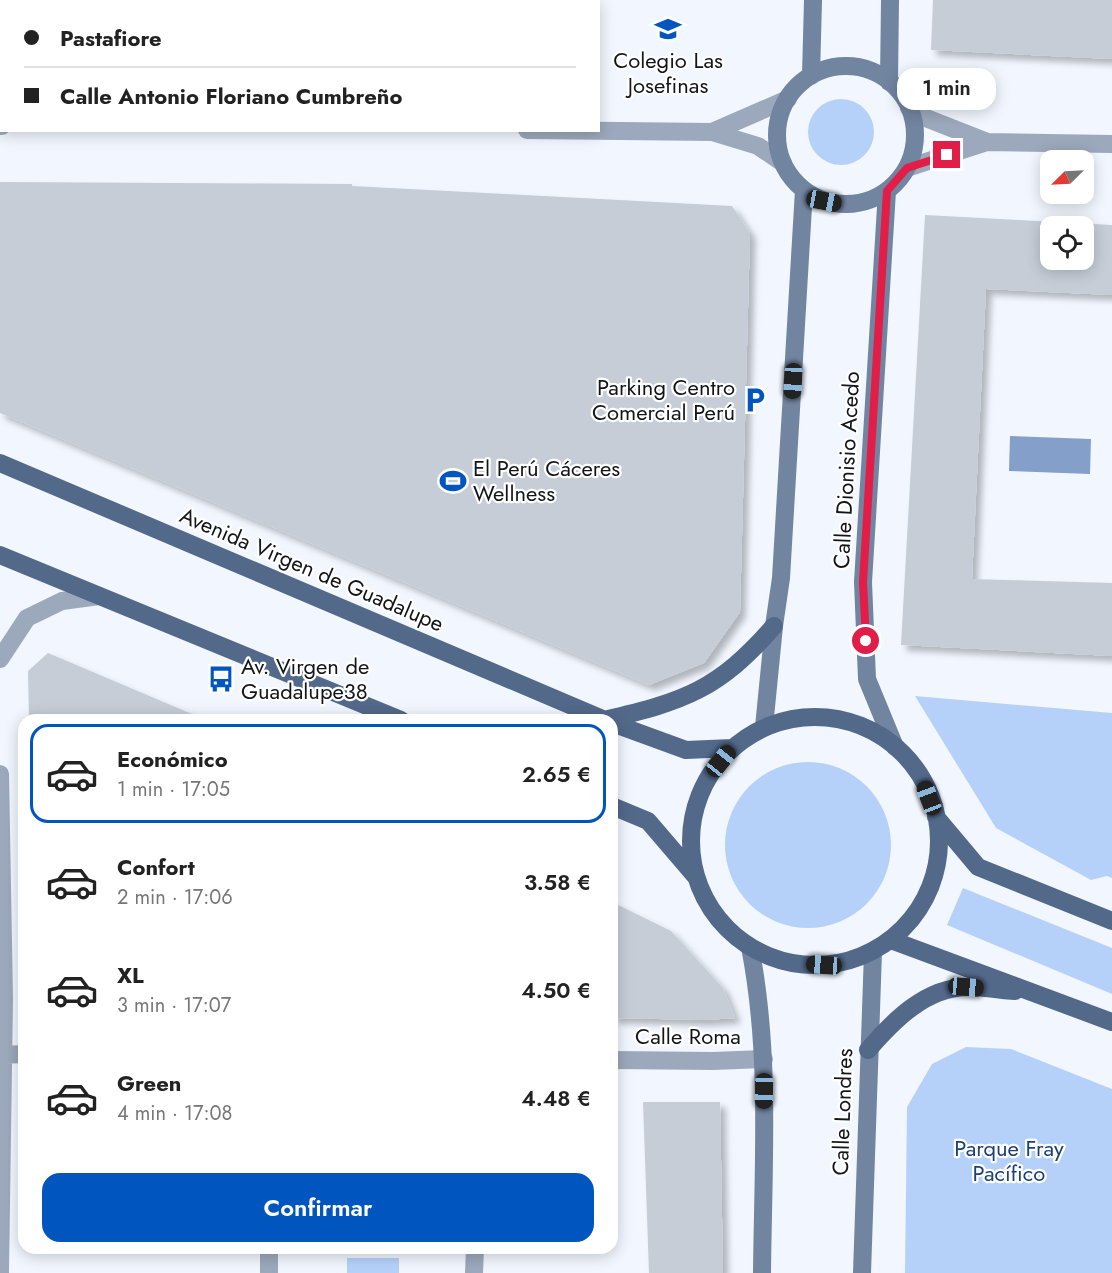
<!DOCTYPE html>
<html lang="es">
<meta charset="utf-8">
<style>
body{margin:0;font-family:Jost,sans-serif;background:#f2f2f2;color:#222;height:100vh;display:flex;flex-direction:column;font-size:22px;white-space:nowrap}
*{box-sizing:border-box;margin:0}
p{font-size:20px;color:#767676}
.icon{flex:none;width:33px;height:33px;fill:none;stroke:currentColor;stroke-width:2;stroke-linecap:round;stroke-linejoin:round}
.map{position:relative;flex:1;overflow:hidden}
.drawer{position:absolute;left:18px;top:714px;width:600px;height:540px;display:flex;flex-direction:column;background:#fff;border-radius:18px;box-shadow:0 3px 15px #0003}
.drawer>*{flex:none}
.banner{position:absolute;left:0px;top:0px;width:600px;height:132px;box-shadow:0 3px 15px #0003;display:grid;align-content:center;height:132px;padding:0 24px;background:#fff}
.needle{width:39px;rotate:246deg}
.fabs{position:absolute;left:1040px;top:150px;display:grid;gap:12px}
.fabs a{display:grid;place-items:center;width:54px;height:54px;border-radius:12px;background:#fff;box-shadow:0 3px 15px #0003;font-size:30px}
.end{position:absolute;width:27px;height:27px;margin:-14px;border:8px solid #e11d48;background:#fff;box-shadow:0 0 0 3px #fff}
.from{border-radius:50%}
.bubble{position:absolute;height:42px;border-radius:18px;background:#fff;box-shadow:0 3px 15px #0003;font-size:20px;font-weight:600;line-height:42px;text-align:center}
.car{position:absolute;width:18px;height:36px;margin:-18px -9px;border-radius:8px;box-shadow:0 0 4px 2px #0007;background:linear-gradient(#222 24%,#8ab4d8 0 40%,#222 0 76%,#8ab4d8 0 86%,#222 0)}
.banner b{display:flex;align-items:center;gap:21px;height:57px;font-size:22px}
.banner b+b{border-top:2px solid #e0e0e0}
.banner i{width:15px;height:15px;background:#222}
ul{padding:10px 0 0;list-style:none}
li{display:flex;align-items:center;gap:18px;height:99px;margin:0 12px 9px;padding:0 12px;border:3px solid transparent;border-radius:18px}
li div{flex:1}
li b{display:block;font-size:22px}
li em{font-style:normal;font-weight:600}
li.selected{border-color:#0055be}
li>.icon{width:54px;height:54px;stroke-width:1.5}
.action{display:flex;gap:12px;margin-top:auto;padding:12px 24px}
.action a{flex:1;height:69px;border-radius:18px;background:#0055be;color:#fff;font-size:24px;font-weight:600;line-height:69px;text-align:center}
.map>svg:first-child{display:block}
.green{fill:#b6d1f9}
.water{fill:#839fca}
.building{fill:#c6cdd7;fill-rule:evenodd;filter:url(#shadow)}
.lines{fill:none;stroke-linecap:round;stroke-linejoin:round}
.minor{stroke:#9ca9bc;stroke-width:18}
.secondary{stroke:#7184a0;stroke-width:18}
.primary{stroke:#53698a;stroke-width:18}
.route{stroke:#e11d48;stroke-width:8}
.labels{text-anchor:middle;stroke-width:4.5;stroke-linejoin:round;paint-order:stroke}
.poi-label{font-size:22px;fill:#131519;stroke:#fff;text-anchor:start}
.street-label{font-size:22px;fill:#131519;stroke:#fff}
.park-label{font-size:22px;fill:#1d4176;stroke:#fff}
</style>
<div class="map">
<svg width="1112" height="1273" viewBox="0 0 1112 1273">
<defs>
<filter id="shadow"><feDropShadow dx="5.5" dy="5.5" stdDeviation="3" flood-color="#0004"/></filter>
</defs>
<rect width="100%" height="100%" fill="#f1f6ff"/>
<!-- green -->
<path class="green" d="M808 132a33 33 0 1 1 66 0a33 33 0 1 1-66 0Z
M915,696L1112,713V878L1107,876L1091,880L996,828Z
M725 845a83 83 0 1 1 166 0a83 83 0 1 1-166 0Z
M963,888L1112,948V994L947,925Z
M966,1047L1011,1049L1112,1089V1273H905L907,1107L932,1064Z
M347,1258H399V1273H347Z"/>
<!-- water -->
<path class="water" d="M1010,436L1091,439L1090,474L1009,471Z"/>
<!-- building -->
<path class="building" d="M933,0H1112V59L931,50Z
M0,182L352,184V186L732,206L750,233L740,612L704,663L649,685L0,413Z
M925,215L1112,225V295L986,289L972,579L1112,583V656L901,645ZM1050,226H1083V260H1050Z
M48,653L206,720H29L28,671Z
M612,902L671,931L723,988L735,1018L705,1020L612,1018Z
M643,1102H720L723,1273H649Z"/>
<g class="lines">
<!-- minor -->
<path class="minor" d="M0,126H2
M527,130L712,132L758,146L783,163
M712,132L788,99
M987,142L1112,144
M907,168L987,142L926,118L909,108
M0,659L27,618L62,601L99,596
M0,774L4,999L0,1273
M0,1055L24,1054
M612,1060L713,1061L764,1059
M269,1273V1248
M474,1273L475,1248"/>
<!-- secondary -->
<path class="secondary" d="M777 135a69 69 0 1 1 138 0a69 69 0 1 1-138 0Z
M811,76L813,0
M889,82L890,0
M887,191L863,582L867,679L895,747
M764,727L774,626L781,578L804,190
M750,947C771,1054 763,1164 762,1273
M862,1273L873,952"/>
<!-- primary -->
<path class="primary" d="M0,463L605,720
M0,555L401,720
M691 841a124 124 0 1 1 248 0a124 124 0 1 1-248 0Z
M604,720C685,701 718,690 774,626
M612,723L686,750L732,748
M612,806L648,821L696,877
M936,817L978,867L1112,921
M891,940L1112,1022
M868,1050C893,1021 926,987 968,987C984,987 1000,990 1015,991"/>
</g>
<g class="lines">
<!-- route -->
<path class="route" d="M866,641L863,582L887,191L907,168L947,155"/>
</g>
<!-- icons -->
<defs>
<g id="school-bare" transform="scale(2.07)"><path d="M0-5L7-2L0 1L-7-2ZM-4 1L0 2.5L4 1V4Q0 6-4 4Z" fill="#0055be" stroke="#fff" stroke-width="2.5" paint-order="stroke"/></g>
<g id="parking-bare" transform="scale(2.07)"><path d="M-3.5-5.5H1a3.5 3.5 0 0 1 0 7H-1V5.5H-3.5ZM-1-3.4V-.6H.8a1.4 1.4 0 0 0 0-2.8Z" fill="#0055be" stroke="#fff" stroke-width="2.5" paint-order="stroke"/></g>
<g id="stadium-bare" transform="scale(2.07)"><path d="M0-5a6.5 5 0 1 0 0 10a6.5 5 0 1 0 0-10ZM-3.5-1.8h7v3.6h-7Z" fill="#0055be" stroke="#fff" stroke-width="2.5" paint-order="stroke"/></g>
<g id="bus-bare" transform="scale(2.07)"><path d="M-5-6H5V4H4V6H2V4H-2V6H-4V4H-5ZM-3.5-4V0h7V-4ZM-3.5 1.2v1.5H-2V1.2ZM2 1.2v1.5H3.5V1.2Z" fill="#0055be" stroke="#fff" stroke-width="2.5" paint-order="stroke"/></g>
</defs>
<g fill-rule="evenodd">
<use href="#school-bare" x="668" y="29"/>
<use href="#parking-bare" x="755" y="400"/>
<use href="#stadium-bare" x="453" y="481"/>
<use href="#bus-bare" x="221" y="679"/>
</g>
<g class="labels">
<!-- poi labels -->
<g class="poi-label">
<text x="668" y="68" text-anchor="middle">Colegio Las<tspan x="668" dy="25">Josefinas</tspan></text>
<text x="735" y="395" text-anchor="end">Parking Centro<tspan x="735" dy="25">Comercial Perú</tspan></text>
<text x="473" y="476">El Perú Cáceres<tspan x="473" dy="25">Wellness</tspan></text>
<text x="241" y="674">Av. Virgen de<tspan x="241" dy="25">Guadalupe38</tspan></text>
</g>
<!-- street labels -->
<g class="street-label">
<text transform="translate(846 470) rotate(-87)" y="8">Calle Dionisio Acedo</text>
<text transform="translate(312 569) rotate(23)" y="8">Avenida Virgen de Guadalupe</text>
<text x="688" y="1044">Calle Roma</text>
<text transform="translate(842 1112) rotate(-88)" y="8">Calle Londres</text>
</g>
<!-- park labels -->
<g class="park-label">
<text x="1009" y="1156">Parque Fray<tspan x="1009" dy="25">Pacífico</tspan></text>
</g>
</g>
</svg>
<div class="fabs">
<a><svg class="needle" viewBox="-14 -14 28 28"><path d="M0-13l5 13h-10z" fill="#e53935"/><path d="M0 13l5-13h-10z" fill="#767676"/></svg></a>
<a><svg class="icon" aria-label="locate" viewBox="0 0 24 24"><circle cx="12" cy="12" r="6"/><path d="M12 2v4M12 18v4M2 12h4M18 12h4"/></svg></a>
</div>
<i class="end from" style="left:866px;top:641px"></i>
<i class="end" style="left:947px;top:155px"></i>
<div class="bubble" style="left:897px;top:68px;width:99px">1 min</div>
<i class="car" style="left:824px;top:201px;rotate:101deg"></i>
<i class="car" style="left:793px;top:381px;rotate:183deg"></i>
<i class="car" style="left:721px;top:761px;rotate:39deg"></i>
<i class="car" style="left:929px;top:798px;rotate:339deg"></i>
<i class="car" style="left:824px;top:965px;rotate:274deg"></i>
<i class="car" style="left:966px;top:987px;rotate:95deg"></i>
<i class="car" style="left:764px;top:1091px;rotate:181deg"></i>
<div class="banner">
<b><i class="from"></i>Pastafiore</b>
<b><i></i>Calle Antonio Floriano Cumbreño</b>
</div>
<section class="drawer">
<ul>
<li class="selected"><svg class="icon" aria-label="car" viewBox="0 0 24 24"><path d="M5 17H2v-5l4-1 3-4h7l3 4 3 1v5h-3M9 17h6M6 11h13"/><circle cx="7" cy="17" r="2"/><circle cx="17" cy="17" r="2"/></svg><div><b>Económico</b><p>1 min · 17:05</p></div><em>2.65 €</em></li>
<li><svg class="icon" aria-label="car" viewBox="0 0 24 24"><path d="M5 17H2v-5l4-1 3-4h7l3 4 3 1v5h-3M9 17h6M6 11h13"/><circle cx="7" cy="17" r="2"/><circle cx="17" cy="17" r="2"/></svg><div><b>Confort</b><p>2 min · 17:06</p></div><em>3.58 €</em></li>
<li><svg class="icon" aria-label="car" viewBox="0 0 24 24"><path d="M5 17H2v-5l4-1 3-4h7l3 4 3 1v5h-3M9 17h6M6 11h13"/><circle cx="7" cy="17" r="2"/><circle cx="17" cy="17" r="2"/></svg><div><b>XL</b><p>3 min · 17:07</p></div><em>4.50 €</em></li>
<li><svg class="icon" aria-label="car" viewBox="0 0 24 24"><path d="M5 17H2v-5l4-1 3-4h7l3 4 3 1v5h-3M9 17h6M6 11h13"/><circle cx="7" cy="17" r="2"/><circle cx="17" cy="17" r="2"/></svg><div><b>Green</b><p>4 min · 17:08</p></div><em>4.48 €</em></li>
</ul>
<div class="action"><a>Confirmar</a></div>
</section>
</div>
